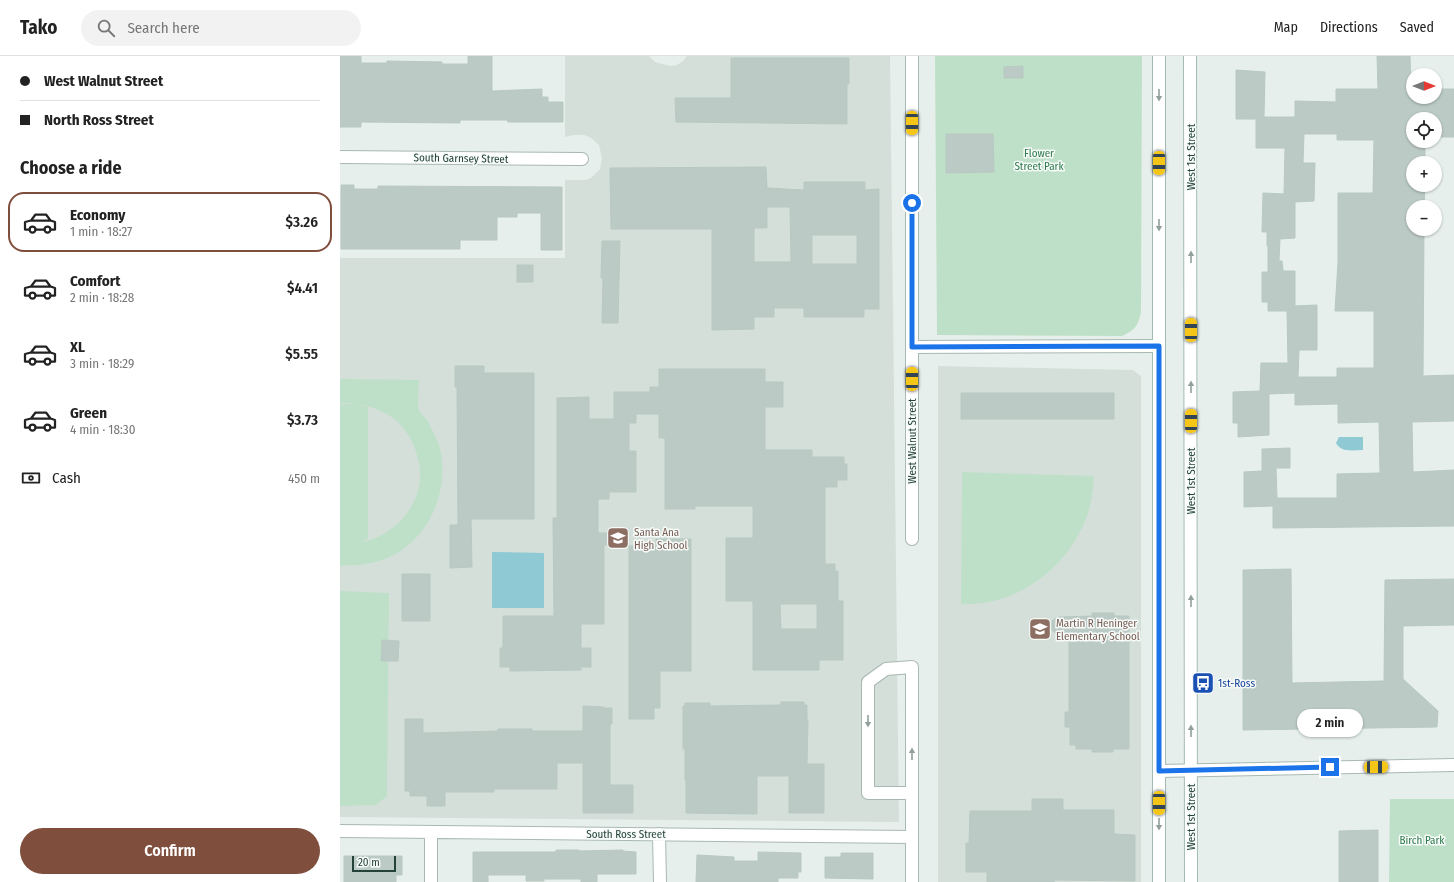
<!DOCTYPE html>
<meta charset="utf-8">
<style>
body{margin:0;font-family:"Fira Sans Condensed",sans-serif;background:#f2f2f2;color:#222;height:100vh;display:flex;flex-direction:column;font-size:15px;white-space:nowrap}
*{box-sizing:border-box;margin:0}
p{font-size:13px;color:#767676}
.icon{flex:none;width:22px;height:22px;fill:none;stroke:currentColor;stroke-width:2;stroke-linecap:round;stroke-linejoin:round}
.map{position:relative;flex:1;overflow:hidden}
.side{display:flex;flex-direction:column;background:#fff;width:340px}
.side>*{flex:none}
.hud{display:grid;align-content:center;height:88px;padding:0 20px;background:#fff}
.needle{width:26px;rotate:90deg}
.tools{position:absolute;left:1066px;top:12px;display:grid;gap:8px}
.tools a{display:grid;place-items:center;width:36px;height:36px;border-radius:50%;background:#fff;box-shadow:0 1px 3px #0004;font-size:20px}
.scale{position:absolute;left:12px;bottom:10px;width:44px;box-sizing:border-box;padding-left:4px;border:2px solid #24423a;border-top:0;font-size:11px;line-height:14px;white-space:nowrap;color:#24423a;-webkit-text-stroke:3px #f7fbf9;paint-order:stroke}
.end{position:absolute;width:18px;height:18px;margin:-9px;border:5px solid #1a73e8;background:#fff;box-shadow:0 0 0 2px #fff}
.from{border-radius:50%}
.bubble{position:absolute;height:28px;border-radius:14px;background:#fff;box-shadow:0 1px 3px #0004;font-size:13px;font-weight:600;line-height:28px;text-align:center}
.car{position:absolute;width:12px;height:24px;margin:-12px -6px;border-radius:5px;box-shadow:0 0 3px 1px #0007;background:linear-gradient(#f5c518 24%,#345 0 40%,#f5c518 0 76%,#345 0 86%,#f5c518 0)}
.hud b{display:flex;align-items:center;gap:14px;height:38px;font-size:15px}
.hud b+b{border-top:1px solid #e0e0e0}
.hud i{width:10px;height:10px;background:#222}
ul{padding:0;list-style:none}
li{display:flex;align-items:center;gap:12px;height:60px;margin:0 8px 6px;padding:0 12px;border:2px solid transparent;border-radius:16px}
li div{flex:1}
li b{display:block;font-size:15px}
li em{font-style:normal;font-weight:600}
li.current{border-color:#804e3d}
li>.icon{width:36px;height:36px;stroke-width:1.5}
h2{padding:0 20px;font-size:18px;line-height:48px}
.pay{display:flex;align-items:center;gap:10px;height:44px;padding:0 20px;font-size:15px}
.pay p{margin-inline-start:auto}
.button{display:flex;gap:8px;margin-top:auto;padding:8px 20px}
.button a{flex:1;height:46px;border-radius:24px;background:#804e3d;color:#fff;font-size:16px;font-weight:600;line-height:46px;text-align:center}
header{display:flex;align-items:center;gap:24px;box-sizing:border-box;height:56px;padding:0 20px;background:#fff;border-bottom:1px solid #e0e0e0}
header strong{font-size:19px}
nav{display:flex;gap:22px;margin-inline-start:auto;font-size:14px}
.search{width:280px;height:36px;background:#f2f2f2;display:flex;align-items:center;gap:10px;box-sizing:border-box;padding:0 14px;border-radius:22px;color:#767676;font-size:15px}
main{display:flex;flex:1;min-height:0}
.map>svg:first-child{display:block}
.built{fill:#d4dfda}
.green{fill:#bfe0c8}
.water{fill:#8ec9d4}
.building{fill:#bbcac4;stroke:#b8c9c2;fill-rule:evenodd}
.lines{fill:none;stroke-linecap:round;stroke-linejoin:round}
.minor-casing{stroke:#a8b8b2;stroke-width:14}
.tertiary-casing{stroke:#a8b8b2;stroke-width:14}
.secondary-casing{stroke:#a4bbb3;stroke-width:14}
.minor{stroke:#fff;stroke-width:12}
.tertiary{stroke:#fff;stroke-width:12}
.secondary{stroke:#fff;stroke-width:12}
.oneway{fill:#92a09c}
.route{stroke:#1a73e8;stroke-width:5}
.labels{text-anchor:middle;stroke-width:3;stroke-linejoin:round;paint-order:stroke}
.park-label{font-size:11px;fill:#2d7a4b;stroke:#f7fbf9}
.street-label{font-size:11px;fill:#24423a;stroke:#f7fbf9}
.education-label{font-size:11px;fill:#785e54;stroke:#f7fbf9;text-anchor:start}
.transit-label{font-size:11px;fill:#164399;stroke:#f7fbf9;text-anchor:start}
</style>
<header>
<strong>Tako</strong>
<div class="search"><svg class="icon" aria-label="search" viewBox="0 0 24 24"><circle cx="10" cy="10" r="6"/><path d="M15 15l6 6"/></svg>Search here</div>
<nav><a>Map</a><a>Directions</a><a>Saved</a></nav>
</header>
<main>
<section class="side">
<div class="hud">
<b><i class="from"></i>West Walnut Street</b>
<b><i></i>North Ross Street</b>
</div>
<h2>Choose a ride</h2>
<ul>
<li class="current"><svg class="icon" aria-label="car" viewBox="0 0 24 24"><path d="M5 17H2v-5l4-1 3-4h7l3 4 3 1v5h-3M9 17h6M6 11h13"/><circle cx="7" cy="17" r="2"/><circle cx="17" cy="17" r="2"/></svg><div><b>Economy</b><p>1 min · 18:27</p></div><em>$3.26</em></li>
<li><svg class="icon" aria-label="car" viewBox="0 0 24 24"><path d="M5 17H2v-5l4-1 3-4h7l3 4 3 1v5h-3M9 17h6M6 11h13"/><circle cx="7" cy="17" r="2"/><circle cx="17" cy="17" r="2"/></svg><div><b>Comfort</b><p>2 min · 18:28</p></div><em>$4.41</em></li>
<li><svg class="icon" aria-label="car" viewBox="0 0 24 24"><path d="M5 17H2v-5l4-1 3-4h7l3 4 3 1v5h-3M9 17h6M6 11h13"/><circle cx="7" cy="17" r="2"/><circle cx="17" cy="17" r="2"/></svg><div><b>XL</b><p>3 min · 18:29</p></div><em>$5.55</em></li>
<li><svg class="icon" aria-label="car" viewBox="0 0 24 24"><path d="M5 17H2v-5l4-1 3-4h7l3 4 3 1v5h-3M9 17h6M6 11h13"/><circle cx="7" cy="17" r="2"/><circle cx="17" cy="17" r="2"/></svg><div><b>Green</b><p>4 min · 18:30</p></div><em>$3.73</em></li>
</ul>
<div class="pay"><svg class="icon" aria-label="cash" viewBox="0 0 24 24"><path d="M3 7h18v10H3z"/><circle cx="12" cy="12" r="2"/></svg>Cash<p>450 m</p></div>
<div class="button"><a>Confirm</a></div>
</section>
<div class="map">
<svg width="1114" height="826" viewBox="0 0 1114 826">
<rect width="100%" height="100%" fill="#e6efeb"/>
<!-- built -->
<path class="built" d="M225,0H309L315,6L330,10L337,9L343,5L347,0H550L559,766L0,761V202H225V124H246L251,122L260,113L262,102L259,89L251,82L244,79H234L225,81Z
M598,310L793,314L801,320V826H598Z"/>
<!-- green -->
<path class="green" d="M595,0H802L801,256C798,270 795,274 782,280L597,279Z
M0,323L79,324C79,331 77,349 79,354C81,358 85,361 87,364C91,371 96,381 99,389C112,435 87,491 39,505C27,509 13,509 0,510V348H17L28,351V483L21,486C48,482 74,458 79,430C84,406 71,373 50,360C34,350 18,347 0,347Z
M622,416L754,420C753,436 751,451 745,465C725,514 675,551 621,548Z
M0,535L49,537L47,740L36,749L0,750Z
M1050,743H1114V826H1049Z"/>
<!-- water -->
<path class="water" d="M999,381H1023V394C1013,394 1001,397 996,387Z
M152,496L204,497V552H152Z"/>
<!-- building -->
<path class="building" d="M0,0H21V7H47V5L102,6V8H128V0H152V35L202,33V41H208V46H223V66H168L167,64H120V67L21,66V71H0Z
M1037,0H1070L1071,33H1073V41H1095V33H1114V81H1095V63H1073V85H1085V107H1073V129H1085L1084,151H1073V173H1084L1083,320L1114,319V365L1072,366L1073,416L1114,414V470L933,472V450L904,451V416L922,415V393L950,392V412H936L937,442H997V418L1040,417L1039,366L998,367V348L955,349V337L929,338V379L898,381V367H893V336L920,335L921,307H948L947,255H928V246H922V216H928V190H927V176H922L923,137L944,138L945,92H916V63H896V14L925,16L924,61H955V45L996,46V33H1038ZM964,78H997V84H1034L1033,137H998V206L995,255H1034V312H997V321H958L959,294H977V249L955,250V215H943L942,205H939L940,183L955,182V146L974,145L975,107H963Z
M391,2H509V28H507V68L336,66L335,42H391Z
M683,10V22H664V11Z
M606,78H653L654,116L606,117Z
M426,111L427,132L464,134V126H525V134L539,133V253H524V261H464V252H434V261H414V273L372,274V173H271L270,112ZM427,151H450L451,206H414V172H427ZM472,179H517V208H472Z
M1,129H14V133H38V130L222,131V194H201V157H177V161H157V184H120V193H1Z
M262,185H280L278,267H262L263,222H261Z
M177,209H193V226H177Z
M115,310H144V317H194V463H131L132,511L110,512V469H118L117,331H115Z
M319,313H425V326H443V351H425V394H472V401H504V408H507V424H497V431H485V508H495V515H498V545H503V604H479V614H413V545H386V482H413V450H355V453H325V382H319V358H296V367H289V395H296V436H269V443H258V477H270V489H264V568H241V592H251V611H241V614L170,615V611H160V592H163V560H214L213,462H217V342L249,341V363H274V336H310V331H319ZM440,548H477V573H441Z
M621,337H774V363H621Z
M316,483H351V615H320V652H314V663H289V490H316Z
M951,513L952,627L1044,625L1045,524L1114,523V569L1063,570V623L1098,655L1097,671L903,674V514Z
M62,518H90V565H62Z
M752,557H774V560H789V693H773V696H752V693H736V689H730V671H725V656H729V581L715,577L712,574V565L716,562L720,561L752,560Z
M42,584L59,585L58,605H41Z
M441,646H464V649H467V664H468L467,708H484V757H449V720H417V758L346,757V724H345V693H343V650H345V647H370V650L441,649Z
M243,650L264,651V652H272V668H270V729H293V757H243V707H217V733H154V736H105V750H87V740H70V735H65V663H83V677L158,675V673H192V675H243Z
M692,743H723V754H774V778L795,779V825L714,824V826H647V816H626V787H629L630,755H692Z
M1038,774V826H999V775Z
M216,794H239V795L283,794V795L296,796V818H257V826H241V823H204V825H186V819H148V826H133V796H216Z
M418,796L461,797V816H458V822H438V826H356L357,799L394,801V805H418Z
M501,797H533V823L485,822V801H501Z
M4,800H62V819H56V826H4Z"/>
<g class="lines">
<!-- minor casing -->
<g class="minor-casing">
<path id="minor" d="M0,101L242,103
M572,291L819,290
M572,483V0
M572,737H528V626L546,613L572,611V826
M0,775L572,781
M91,776V826
M319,778L320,826"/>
</g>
<!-- tertiary casing -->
<g class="tertiary-casing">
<path id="tertiary" d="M819,715L1114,709"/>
</g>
<!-- secondary casing -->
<g class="secondary-casing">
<path id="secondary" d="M819,0V826
M850,0L851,826"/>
</g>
<!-- minor -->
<use href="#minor" class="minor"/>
<!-- tertiary -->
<use href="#tertiary" class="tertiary"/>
<!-- secondary -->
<use href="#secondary" class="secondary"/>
</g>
<!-- one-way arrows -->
<defs><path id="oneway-solid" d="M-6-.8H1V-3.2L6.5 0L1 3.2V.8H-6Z"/></defs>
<g class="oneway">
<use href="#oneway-solid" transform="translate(819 39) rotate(90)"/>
<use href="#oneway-solid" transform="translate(819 169) rotate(90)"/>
<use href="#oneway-solid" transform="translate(851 201) rotate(-90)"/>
<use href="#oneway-solid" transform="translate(851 331) rotate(-90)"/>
<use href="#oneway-solid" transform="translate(851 545) rotate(-90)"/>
<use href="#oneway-solid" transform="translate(528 665) rotate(90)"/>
<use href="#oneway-solid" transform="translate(851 675) rotate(-90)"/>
<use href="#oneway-solid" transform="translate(572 698) rotate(-90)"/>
<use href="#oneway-solid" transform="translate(819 768) rotate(90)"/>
</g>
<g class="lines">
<!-- route -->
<path class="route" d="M572,147V291L819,290V715L990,711"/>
</g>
<!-- icons -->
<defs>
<g id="school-square" transform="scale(1.15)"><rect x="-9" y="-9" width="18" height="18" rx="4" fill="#8d6e63" stroke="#f7fbf9"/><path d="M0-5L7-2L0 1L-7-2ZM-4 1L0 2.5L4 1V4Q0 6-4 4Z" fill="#fff"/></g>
<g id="bus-square" transform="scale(1.15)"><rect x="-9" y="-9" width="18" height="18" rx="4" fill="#1a4fb4" stroke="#f7fbf9"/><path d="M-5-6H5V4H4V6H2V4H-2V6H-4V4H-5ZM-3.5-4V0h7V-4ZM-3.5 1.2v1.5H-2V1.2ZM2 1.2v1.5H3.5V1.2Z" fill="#fff"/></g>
</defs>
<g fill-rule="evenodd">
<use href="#school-square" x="278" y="482"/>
<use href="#school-square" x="700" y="573"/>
<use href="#bus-square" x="863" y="627"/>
</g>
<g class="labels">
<!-- park labels -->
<g class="park-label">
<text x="699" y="101">Flower<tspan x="699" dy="13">Street Park</tspan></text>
<text x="1082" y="788">Birch Park</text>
</g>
<!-- street labels -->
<g class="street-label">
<text transform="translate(851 101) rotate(-90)" y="4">West 1st Street</text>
<text transform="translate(121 102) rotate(1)" y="4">South Garnsey Street</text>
<text transform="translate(572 385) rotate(-90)" y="4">West Walnut Street</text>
<text transform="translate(851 425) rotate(-90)" y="4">West 1st Street</text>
<text transform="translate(851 761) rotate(-90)" y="4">West 1st Street</text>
<text x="286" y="782">South Ross Street</text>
</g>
<!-- education labels -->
<g class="education-label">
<text x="294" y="480">Santa Ana<tspan x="294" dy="13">High School</tspan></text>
<text x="716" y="571">Martin R Heninger<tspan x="716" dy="13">Elementary School</tspan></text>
</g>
<!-- transit labels -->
<g class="transit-label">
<text x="878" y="631">1st-Ross</text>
</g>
</g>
</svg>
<div class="tools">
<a><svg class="needle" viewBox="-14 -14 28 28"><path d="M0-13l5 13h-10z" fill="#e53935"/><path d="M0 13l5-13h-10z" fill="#767676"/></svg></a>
<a><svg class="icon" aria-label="locate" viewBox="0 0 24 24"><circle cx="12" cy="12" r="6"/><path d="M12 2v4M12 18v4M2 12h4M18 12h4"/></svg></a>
<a>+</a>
<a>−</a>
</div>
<div class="scale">20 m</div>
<i class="end from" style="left:572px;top:147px"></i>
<i class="end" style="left:990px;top:711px"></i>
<div class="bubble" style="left:957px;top:653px;width:66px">2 min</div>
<i class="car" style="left:572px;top:67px;rotate:180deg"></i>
<i class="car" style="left:819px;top:107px;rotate:180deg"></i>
<i class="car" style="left:851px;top:274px;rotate:0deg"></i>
<i class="car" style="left:572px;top:323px;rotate:0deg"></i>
<i class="car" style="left:851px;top:365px;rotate:0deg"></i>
<i class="car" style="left:1036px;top:711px;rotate:89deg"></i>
<i class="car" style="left:819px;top:747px;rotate:180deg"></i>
</div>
</main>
